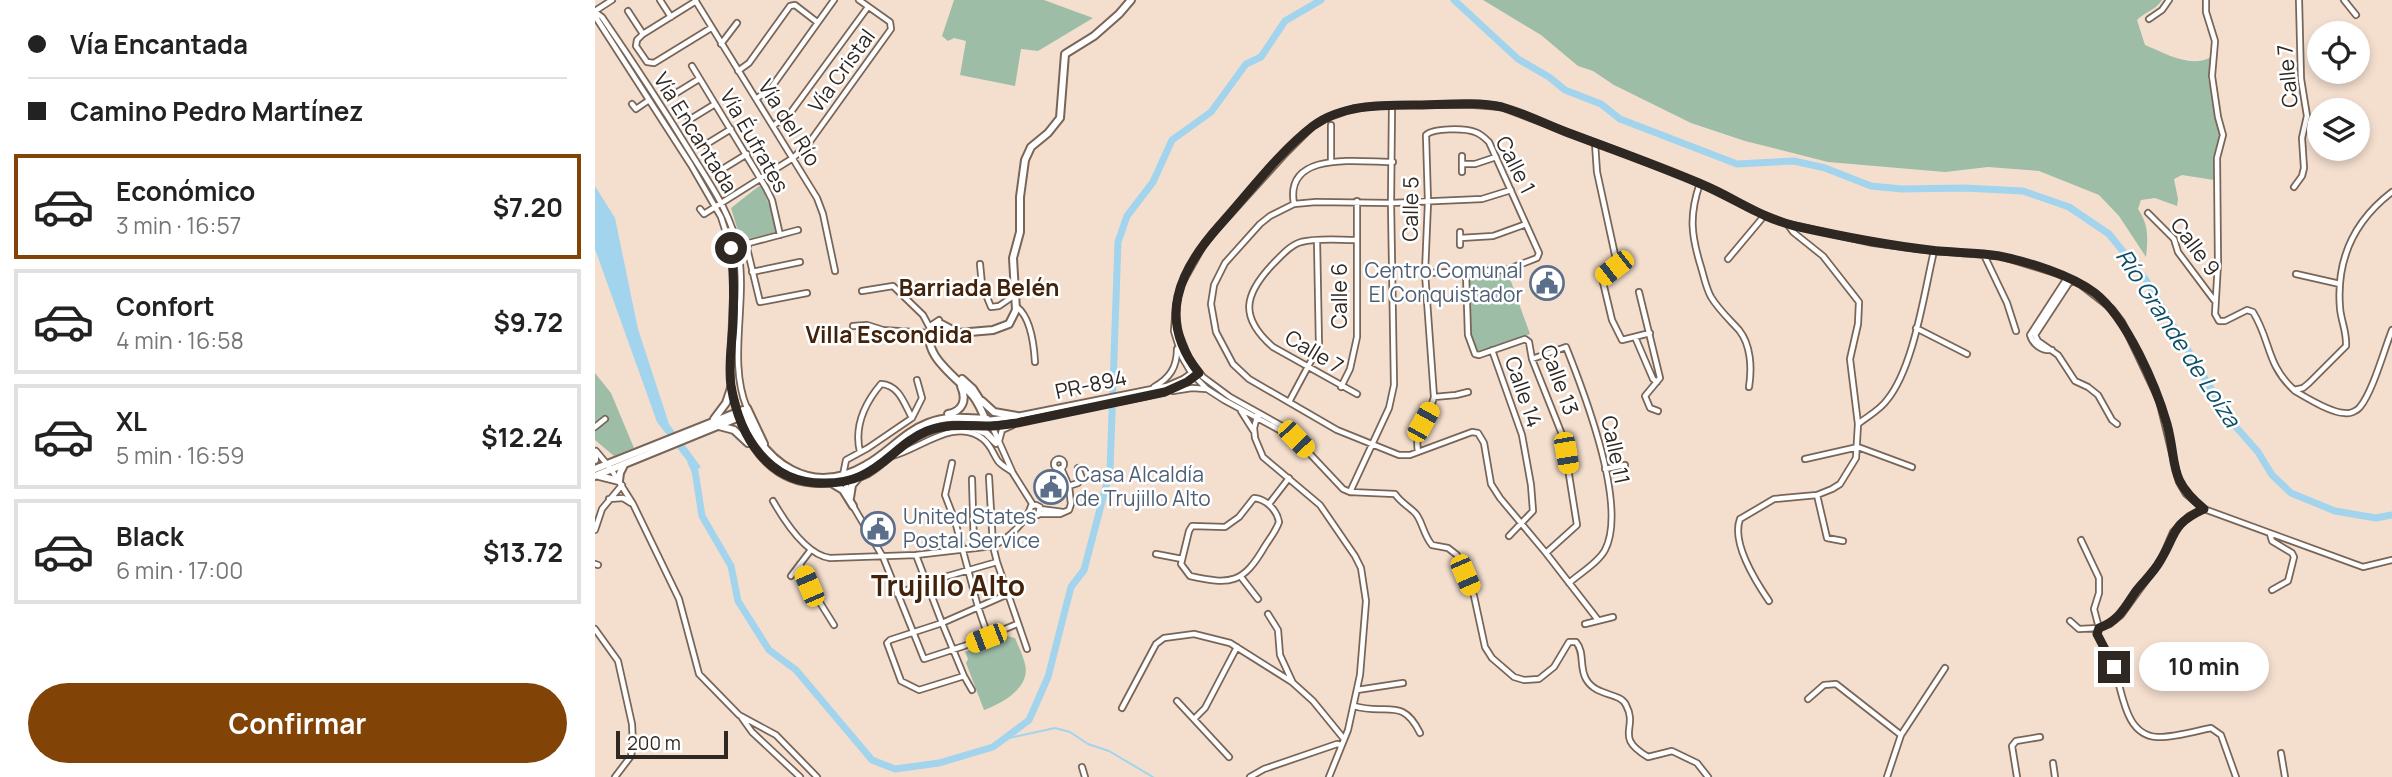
<!DOCTYPE html>
<html lang="es">
<meta charset="utf-8">
<style>
body{margin:0;font-family:Manrope,sans-serif;background:#f2f2f2;color:#222;height:100vh;display:flex;flex-direction:column;font-size:26px;white-space:nowrap}
*{box-sizing:border-box;margin:0}
p{font-size:23px;color:#767676}
.icon{flex:none;width:38px;height:38px;fill:none;stroke:currentColor;stroke-width:2;stroke-linecap:round;stroke-linejoin:round}
.map{position:relative;flex:1;overflow:hidden}
.details{display:flex;flex-direction:column;background:#fff;width:595px}
.details>*{flex:none}
.hud{display:grid;align-content:center;height:154px;padding:0 28px;background:#fff}
.tools{position:absolute;left:1712px;top:21px;display:grid;gap:14px}
.tools a{display:grid;place-items:center;width:63px;height:63px;border-radius:50%;background:#fff;box-shadow:0 4px 10px #0003;font-size:35px}
.scale{position:absolute;left:21px;bottom:18px;width:112px;box-sizing:border-box;padding-left:7px;border:4px solid #2f2721;border-top:0;font-size:19px;line-height:24px;white-space:nowrap;color:#2f2721;-webkit-text-stroke:5px #fff;paint-order:stroke}
.end{position:absolute;width:32px;height:32px;margin:-16px;border:9px solid #2f2721;background:#fff;box-shadow:0 0 0 4px #fff}
.from{border-radius:50%}
.bubble{position:absolute;height:49px;border-radius:24px;background:#fff;box-shadow:0 4px 10px #0003;font-size:23px;font-weight:700;line-height:49px;text-align:center}
.car{position:absolute;width:21px;height:42px;margin:-21px -10px;border-radius:9px;box-shadow:0 0 5px 2px #0007;background:linear-gradient(#f5c518 24%,#345 0 40%,#f5c518 0 76%,#345 0 86%,#f5c518 0)}
.hud b{display:flex;align-items:center;gap:24px;height:66px;font-size:26px}
.hud b+b{border-top:2px solid #e0e0e0}
.hud i{width:18px;height:18px;background:#222}
ul{padding:0;list-style:none}
li{display:flex;align-items:center;gap:21px;height:105px;margin:0 14px 10px;padding:0 14px;border:4px solid #e0e0e0;border-radius:0px}
li div{flex:1}
li b{display:block;font-size:26px}
li em{font-style:normal;font-weight:700}
li.active{border-color:#824307}
li>.icon{width:63px;height:63px;stroke-width:1.5}
.button{display:flex;gap:14px;margin-top:auto;padding:14px 28px}
.button a{flex:1;height:80px;border-radius:42px;background:#824307;color:#fff;font-size:28px;font-weight:700;line-height:80px;text-align:center}
main{display:flex;flex:1;min-height:0}
.map>svg:first-child{display:block}
.green{fill:#9dbda7}
.water{fill:#a2d4ed}
.lines{fill:none;stroke-linecap:round;stroke-linejoin:round}
.stream{stroke:#a2d4ed;stroke-width:2}
.river{stroke:#a2d4ed;stroke-width:7}
.minor-casing{stroke:#786557;stroke-width:8}
.major-casing{stroke:#786557;stroke-width:10}
.minor{stroke:#fff;stroke-width:4.5}
.major{stroke:#fff;stroke-width:6}
.route{stroke:#2f2721;stroke-width:9}
.labels{text-anchor:middle;stroke-width:5;stroke-linejoin:round;paint-order:stroke}
.street-label{font-size:21px;fill:#2f2721;stroke:#fff}
.service-label{font-size:21px;fill:#4e5e75;stroke:#fff;text-anchor:start}
.neighbourhood-label{font-size:23px;font-weight:bold;fill:#42220a;stroke:#fff}
.water-label{font-size:23px;font-style:italic;fill:#0a4d66;stroke:#fff}
.district-label{font-size:28px;font-weight:bold;fill:#42220a;stroke:#fff}
</style>
<main>
<section class="details">
<div class="hud">
<b><i class="from"></i>Vía Encantada</b>
<b><i></i>Camino Pedro Martínez</b>
</div>
<ul>
<li class="active"><svg class="icon" aria-label="car" viewBox="0 0 24 24"><path d="M5 17H2v-5l4-1 3-4h7l3 4 3 1v5h-3M9 17h6M6 11h13"/><circle cx="7" cy="17" r="2"/><circle cx="17" cy="17" r="2"/></svg><div><b>Económico</b><p>3 min · 16:57</p></div><em>$7.20</em></li>
<li><svg class="icon" aria-label="car" viewBox="0 0 24 24"><path d="M5 17H2v-5l4-1 3-4h7l3 4 3 1v5h-3M9 17h6M6 11h13"/><circle cx="7" cy="17" r="2"/><circle cx="17" cy="17" r="2"/></svg><div><b>Confort</b><p>4 min · 16:58</p></div><em>$9.72</em></li>
<li><svg class="icon" aria-label="car" viewBox="0 0 24 24"><path d="M5 17H2v-5l4-1 3-4h7l3 4 3 1v5h-3M9 17h6M6 11h13"/><circle cx="7" cy="17" r="2"/><circle cx="17" cy="17" r="2"/></svg><div><b>XL</b><p>5 min · 16:59</p></div><em>$12.24</em></li>
<li><svg class="icon" aria-label="car" viewBox="0 0 24 24"><path d="M5 17H2v-5l4-1 3-4h7l3 4 3 1v5h-3M9 17h6M6 11h13"/><circle cx="7" cy="17" r="2"/><circle cx="17" cy="17" r="2"/></svg><div><b>Black</b><p>6 min · 17:00</p></div><em>$13.72</em></li>
</ul>
<div class="button"><a>Confirmar</a></div>
</section>
<div class="map">
<svg width="1797" height="777" viewBox="0 0 1797 777">
<rect width="100%" height="100%" fill="#f4dfcf"/>
<!-- green -->
<path class="green" d="M359,0H449L498,18L443,51L426,49L420,86L365,75L371,41L359,38L353,41L347,36Z
M888,0H1567C1562,9 1550,12 1542,20L1550,45C1570,53 1596,69 1616,57L1613,79L1618,95L1620,118L1625,134L1619,159V180L1587,175L1579,179L1583,199L1582,206L1560,198L1546,200L1543,209C1554,225 1553,238 1551,257L1524,216L1504,195L1444,171L1393,167L1350,172L1233,162L1150,141L1096,123L1019,85L998,71L983,66L946,35Z
M164,186L167,187L175,207L181,232L146,241L136,208Z
M913,273L935,334L883,352L876,336L874,278Z
M0,373L16,393L39,448L19,456L0,440Z
M407,633L408,635L420,638C423,646 428,655 430,664C436,688 407,703 389,710L371,663L373,659L370,652C385,646 393,638 407,633Z"/>
<!-- water -->
<path class="water" d="M0,186L20,218L43,329L74,424L106,467L100,471L62,422L0,249Z"/>
<g class="lines">
<!-- stream -->
<path class="stream" d="M409,739L460,728L475,732L493,744L514,751L558,777"/>
<!-- river -->
<path class="river" d="M859,0L923,59L954,77L970,90L1006,104L1025,119L1142,164L1199,161L1230,168L1276,186L1307,189L1369,188L1428,191L1474,207L1514,234L1551,280L1634,419L1663,452L1677,475L1696,493L1740,511L1781,518L1797,515
M96,462L100,471L107,516L136,566L143,601L174,650L201,670L277,760L300,769L344,763L398,747L434,720L453,677L476,587L489,570L515,471L523,242L532,216L558,182L577,140L616,112L651,64L666,57L690,21L726,0"/>
<!-- minor casing -->
<g class="minor-casing">
<path id="minor" d="M65,0L76,17
M100,0L222,198L228,214L240,271
M1611,0V12L1620,41L1617,76L1623,117L1628,135L1622,158L1623,263L1620,314L1624,321H1630L1652,310L1658,312C1676,341 1671,364 1699,390L1708,388L1714,383L1751,346C1752,332 1746,321 1745,308C1741,259 1759,221 1797,192
M1749,0L1761,15
M101,1L48,34L42,40L41,46L52,62L59,63L116,28
M0,11L17,0
M33,11L48,34
M0,12L7,17C38,62 68,108 97,155C115,184 137,215 143,250C153,301 132,361 152,408
M0,16L96,165L126,217L136,248L139,273L135,372L136,388L143,412
M1554,19L1567,10L1574,0
M126,44L142,23
M97,66L171,188L177,200L185,235
M143,71L154,63L195,6L200,5L222,22
M78,95L104,79
M161,99L176,88L239,0
M37,104L41,109L54,100
M94,120L120,104
M736,125V162
M178,126L196,112L273,7
M1000,143L1002,172L1022,264L1007,278L1017,320L1027,340L1055,333
M110,145L136,129
M867,156V172
M867,164H880L901,157
M126,170L152,154
M1105,183C1094,215 1096,235 1106,267C1109,277 1111,288 1116,297C1124,310 1134,319 1144,330C1156,345 1157,368 1154,387
M1699,187L1707,176L1709,168L1707,138L1712,116L1706,79L1704,0
M916,190L887,199L796,203L721,202L699,204L675,216L665,224L630,263L619,285L616,304L621,332L638,364L654,379L742,430L804,455H815L877,432L883,433L889,443L896,484L905,498L951,553L1003,620
M699,204C689,150 764,162 798,162
M105,209L109,214L198,158L214,143L296,29L295,22L264,0
M1553,213L1579,239L1583,252L1619,300
M1193,225L1198,232L1228,256L1264,302L1263,324L1255,359L1263,424
M203,230L154,243L152,248L165,302L212,293
M865,232V245
M865,238L898,236L931,224
M760,240C743,240 723,238 706,242C695,245 685,257 677,265C649,295 644,317 678,347L762,394
M1389,255L1412,303L1421,331
M1133,259L1169,216
M385,264L387,285L396,307L404,306L420,295
M157,272L205,262
M871,273L873,335L880,354L884,355L930,339L934,342L937,359L968,437L982,525L951,553
M1701,274L1745,284
M1476,280L1440,335L1443,341L1463,355L1480,381L1493,387L1503,395L1517,420L1522,424
M267,291L298,286L328,315L336,330
M1044,292L1065,378L1050,396L1055,408L1063,411
M422,307C436,318 439,345 440,362
M258,326L272,325L288,330L334,333
M335,326L344,320
M581,326L594,359L608,377L635,397L687,426L700,438
M1321,328L1372,354
M1040,337L1058,379L1062,382
M897,350L927,435L936,485L938,511L914,536
M1457,350C1447,351 1438,345 1435,335L1472,278
M937,359L971,347C989,392 1033,506 1010,550C1003,563 985,573 974,583
M559,387C575,378 582,367 582,349
M746,387L755,369L762,337V201
M578,391L597,388L611,389
M1700,391C1712,398 1736,413 1750,413C1755,414 1762,411 1765,407C1778,391 1789,350 1797,330
M839,397L861,395L873,392
M694,402L724,346L722,240
M646,411L658,430
M663,413L659,428L660,438L668,457L725,505L760,556L766,568L771,601L765,675L753,730L734,777
M394,420L417,417L572,386L588,379L601,370
M0,427L10,419
M404,441L407,430L418,425
M1,451L16,469L38,504L84,599L104,674L144,715L181,735L222,777
M265,452C259,427 270,403 286,384C304,385 309,403 317,418
M823,452C819,425 833,421 839,397L830,273L833,202L831,135C838,128 870,128 880,132C886,134 890,138 894,142L944,253L942,258L911,270L830,273
M297,456C324,450 360,416 388,439C396,445 398,454 403,461C407,466 412,468 416,471
M1210,459L1263,447L1317,467
M459 464a5 5 0 1 1 10 0a5 5 0 1 1-10 0Z
M357,463L350,495L360,521L383,607L393,636
M466,468L474,486
M1010,469L1030,465
M416,470L438,505
M417,471L397,426C433,422 467,413 503,406C537,398 576,397 604,373
M394,477L398,546L402,562L432,649
M377,479L379,547
M755,492L794,408L799,385L796,203L797,105
M254,495L248,475L251,460L273,448L317,418L327,398L322,380
M1222,495L1232,538L1248,541
M659,498C671,499 682,510 684,522C681,531 675,538 670,546C648,584 636,585 595,576L586,564L594,531L597,526L630,527L644,517Z
M14,499L28,498L36,503
M178,501C190,522 212,555 235,558L321,555L398,546C413,539 432,521 436,506L441,505L445,507L443,515L437,516L435,513
M674,504L694,478
M258,506L288,557L329,659L369,646L422,624
M445,509L468,512
M445,514H465L474,510L476,504L474,486L483,483L487,478L483,468
M0,530L7,509L27,485
M1675,534L1677,541L1697,553L1699,557L1693,581L1677,590
M1486,540L1504,578V593L1499,609L1504,628L1502,634C1508,645 1515,656 1519,668C1528,691 1529,735 1562,737C1577,738 1601,731 1616,728L1626,735L1641,777
M561,554L587,559
M321,555L347,623L369,676L377,690
M0,564L3,565
M205,564L214,585L239,625
M196,576L215,551
M646,577L663,599
M302,594L332,582L402,562
M1174,601C1161,582 1136,543 1145,519L1179,499L1222,495L1237,489L1245,484L1261,458L1263,424C1273,416 1285,410 1292,400C1319,367 1329,293 1339,251
M673,614L683,630L685,655L697,681
M1475,621L1484,629L1504,628L1515,624L1526,615L1566,560L1578,532L1594,516L1608,509
M990,624L1018,617
M0,629L23,661L37,724L38,744L36,756L20,777
M369,676L324,690L306,681L292,643L295,640L347,623L413,594
M762,690L808,683
M1213,699L1229,685L1241,684L1306,735
M582,701L634,757
M759,706C791,716 807,696 825,733
M527,708L561,644L569,638L599,634L635,643L697,682L718,701L749,739
M147,718L157,732L205,777
M599,719L610,708L642,647
M1686,753L1690,777
M1458,763L1460,777
M487,767L490,777
M655,777L669,769L742,744L746,745
M1113,777L1102,763L1077,751L1053,757C1018,736 1044,729 1031,705C1025,692 1001,697 991,679C984,667 990,652 981,642H974L959,667L944,679L929,680L919,677L897,658L890,647L879,596L862,555L853,548L837,545C828,534 828,523 821,514C815,507 806,503 800,494L755,492L748,489L701,439L629,400L612,389L597,374L587,357L579,331L581,305L586,285L608,246L621,230L689,155L718,126L732,118L760,108L797,105H879L906,107L1015,148L1105,183L1157,210L1193,224L1278,243L1339,251L1405,256L1463,274L1486,285L1517,309L1527,322L1564,400L1584,482L1591,494L1609,509L1768,567L1797,560
M1292,777L1306,735L1350,668
M1422,777L1417,746L1421,741L1445,737"/>
</g>
<!-- major casing -->
<g class="major-casing">
<path id="major" d="M367,379L378,389L387,403
M387,401L399,412L422,416
M152,408L169,444
M143,412C156,451 181,484 226,483C242,483 258,481 273,473C293,461 308,441 330,432C351,423 371,425 393,426
M353,414C368,411 372,400 366,386
M119,419L131,403L136,388
M124,426L139,430L153,443
M393,426C389,416 385,405 378,396C363,378 321,352 339,326L346,324L363,333L398,330L414,324L421,310L418,258L425,232V197L430,160L436,147L453,133L465,118L470,54L499,36L524,14L536,0
M378,428L391,433L401,443
M0,453V460
M0,469L148,410C169,463 215,498 271,465C293,453 309,432 333,423C353,415 372,418 392,419
M0,476L147,416
M4,476L24,481L25,473L29,465
M238,484L248,490L258,506
M255,498L257,485L263,478"/>
</g>
<!-- minor -->
<use href="#minor" class="minor"/>
<!-- major -->
<use href="#major" class="major"/>
</g>
<g class="lines">
<!-- route -->
<path class="route" d="M136,248C139,273 139,298 138,323C137,343 133,366 136,386C145,438 173,484 230,483C243,483 255,481 266,476C291,465 307,441 332,431C354,423 373,426 395,426C404,426 413,424 422,423L570,392L592,382L604,373C562,320 583,272 624,226C653,194 684,152 718,126C746,105 785,105 817,105C844,105 881,101 907,107C929,113 950,124 971,132C1016,149 1062,165 1106,184C1138,197 1166,218 1200,226C1245,236 1290,245 1335,250C1358,253 1382,252 1404,256C1434,262 1476,275 1500,293C1532,318 1561,386 1572,424C1583,465 1572,478 1609,509C1575,525 1582,534 1565,561C1559,572 1549,581 1541,591C1530,607 1524,621 1504,628L1502,634L1519,667"/>
</g>
<!-- icons -->
<defs>
<g id="civic-ring" transform="scale(1.75)"><circle r="9.5" fill="#fff" stroke="#5c6f8a" stroke-width="1.5"/><path d="M-.6-6.5H3V-4.5H.6V-3L4-1V1h2V6H-6V1h2V-1L-.6-3ZM-1.2 2.5V6h2.4V2.5Z" fill="#5c6f8a"/></g>
</defs>
<g fill-rule="evenodd">
<use href="#civic-ring" x="952" y="283"/>
<use href="#civic-ring" x="456" y="487"/>
<use href="#civic-ring" x="283" y="529"/>
</g>
<g class="labels">
<!-- street labels -->
<g class="street-label">
<text transform="translate(247 71) rotate(-54)" y="7">Vía Cristal</text>
<text transform="translate(1693 76) rotate(-95)" y="7">Calle 7</text>
<text transform="translate(194 123) rotate(58)" y="7">Vía del Río</text>
<text transform="translate(100 133) rotate(58)" y="7">Vía Encantada</text>
<text transform="translate(159 141) rotate(60)" y="7">Vía Éufrates</text>
<text transform="translate(920 165) rotate(63)" y="7">Calle 1</text>
<text transform="translate(816 209) rotate(-89)" y="7">Calle 5</text>
<text transform="translate(1600 247) rotate(53)" y="7">Calle 9</text>
<text transform="translate(745 296) rotate(-90)" y="7">Calle 6</text>
<text transform="translate(719 352) rotate(31)" y="7">Calle 7</text>
<text transform="translate(964 380) rotate(70)" y="7">Calle 13</text>
<text transform="translate(496 385) rotate(-12)" y="7">PR-894</text>
<text transform="translate(928 392) rotate(71)" y="7">Calle 14</text>
<text transform="translate(1020 450) rotate(78)" y="7">Calle 11</text>
</g>
<!-- service labels -->
<g class="service-label">
<text x="928" y="278" text-anchor="end">Centro Comunal<tspan x="928" dy="24">El Conquistador</tspan></text>
<text x="480" y="482">Casa Alcaldía<tspan x="480" dy="24">de Trujillo Alto</tspan></text>
<text x="308" y="524">United States<tspan x="308" dy="24">Postal Service</tspan></text>
</g>
<!-- neighbourhood labels -->
<g class="neighbourhood-label">
<text x="384" y="296">Barriada Belén</text>
<text x="294" y="343">Villa Escondida</text>
</g>
<!-- water labels -->
<g class="water-label">
<text transform="translate(1583 338) rotate(57)" y="8">Río Grande de Loíza</text>
</g>
<!-- district labels -->
<g class="district-label">
<text x="353" y="596">Trujillo Alto</text>
</g>
</g>
</svg>
<div class="tools">
<a><svg class="icon" aria-label="locate" viewBox="0 0 24 24"><circle cx="12" cy="12" r="6"/><path d="M12 2v4M12 18v4M2 12h4M18 12h4"/></svg></a>
<a><svg class="icon" aria-label="layers" viewBox="0 0 24 24"><path d="M12 4l9 5-9 5-9-5zM3 14l9 5 9-5"/></svg></a>
</div>
<div class="scale">200 m</div>
<i class="end from" style="left:136px;top:248px"></i>
<i class="end" style="left:1519px;top:667px"></i>
<div class="bubble" style="left:1544px;top:642px;width:130px">10 min</div>
<i class="car" style="left:1019px;top:268px;rotate:232deg"></i>
<i class="car" style="left:828px;top:422px;rotate:29deg"></i>
<i class="car" style="left:701px;top:439px;rotate:136deg"></i>
<i class="car" style="left:971px;top:453px;rotate:170deg"></i>
<i class="car" style="left:870px;top:575px;rotate:157deg"></i>
<i class="car" style="left:214px;top:586px;rotate:337deg"></i>
<i class="car" style="left:391px;top:638px;rotate:249deg"></i>
</div>
</main>
